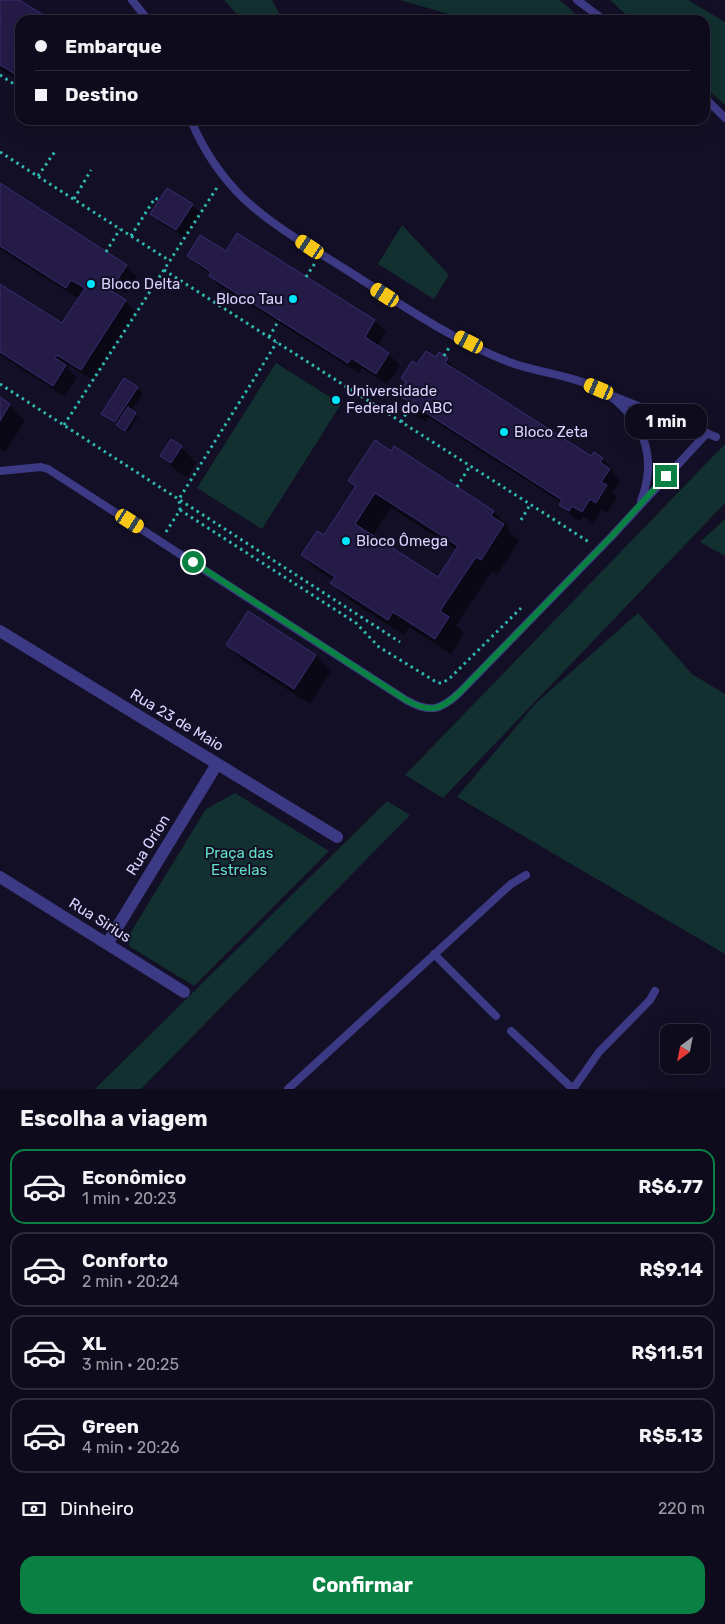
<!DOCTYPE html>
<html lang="pt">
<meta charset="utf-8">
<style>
body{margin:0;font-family:Rubik,sans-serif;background:#1c1929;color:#f1f3f6;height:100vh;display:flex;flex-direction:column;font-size:19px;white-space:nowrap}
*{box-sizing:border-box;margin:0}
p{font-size:16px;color:#9b9ba3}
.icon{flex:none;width:28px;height:28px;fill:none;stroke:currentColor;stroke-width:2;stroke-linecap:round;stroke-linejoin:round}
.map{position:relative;height:1089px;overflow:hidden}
.side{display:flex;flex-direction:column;background:#0e0b1c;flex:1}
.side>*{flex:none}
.banner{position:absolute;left:15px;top:15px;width:695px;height:110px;border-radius:15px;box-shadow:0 5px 20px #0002,0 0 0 1px #2e2b3b;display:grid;align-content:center;height:110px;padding:0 20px;background:#0e0b1c}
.needle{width:32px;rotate:212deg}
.buttons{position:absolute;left:660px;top:1024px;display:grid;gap:10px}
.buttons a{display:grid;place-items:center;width:50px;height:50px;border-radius:10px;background:#0e0b1c;box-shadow:0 5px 20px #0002,0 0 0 1px #2e2b3b;font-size:25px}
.end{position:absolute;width:22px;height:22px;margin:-11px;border:6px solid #0b8043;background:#fff;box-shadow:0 0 0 2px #fff}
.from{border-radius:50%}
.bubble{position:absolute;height:35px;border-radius:15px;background:#0e0b1c;box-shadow:0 5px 20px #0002,0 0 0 1px #2e2b3b;font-size:16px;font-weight:700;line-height:35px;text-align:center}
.car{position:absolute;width:15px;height:30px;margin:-15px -8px;border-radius:6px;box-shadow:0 0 4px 1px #0007;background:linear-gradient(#f5c518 24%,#345 0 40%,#f5c518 0 76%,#345 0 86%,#f5c518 0)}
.banner b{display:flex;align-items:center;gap:18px;height:48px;font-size:19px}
.banner b+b{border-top:1px solid #2e2b3b}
.banner i{width:12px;height:12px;background:#f1f3f6}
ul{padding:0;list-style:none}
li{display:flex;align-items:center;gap:15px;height:75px;margin:0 10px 8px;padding:0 10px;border:2px solid #2e2b3b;border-radius:15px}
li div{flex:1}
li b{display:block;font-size:19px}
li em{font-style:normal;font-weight:700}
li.active{border-color:#0b8043}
li>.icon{width:45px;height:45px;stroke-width:1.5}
h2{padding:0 20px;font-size:22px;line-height:60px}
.pay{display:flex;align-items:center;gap:12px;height:55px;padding:0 20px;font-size:19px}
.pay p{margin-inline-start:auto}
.primary-button{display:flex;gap:10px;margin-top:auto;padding:10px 20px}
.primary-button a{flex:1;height:58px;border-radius:15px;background:#0b8043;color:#fff;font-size:20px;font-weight:700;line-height:58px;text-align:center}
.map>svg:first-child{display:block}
.green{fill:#12302f}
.shadow{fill:#0007;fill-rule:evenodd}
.building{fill:#241b47;stroke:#3b2d73;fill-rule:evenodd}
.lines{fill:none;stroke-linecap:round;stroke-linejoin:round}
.path{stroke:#2fb8b0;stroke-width:3;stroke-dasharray:2.5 4;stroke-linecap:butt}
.service{stroke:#3d3a85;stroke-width:8}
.minor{stroke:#3d3a85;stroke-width:12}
.route{stroke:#0b8043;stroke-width:6}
.poi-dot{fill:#00e5ff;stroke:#130f26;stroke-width:2}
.labels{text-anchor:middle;stroke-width:4;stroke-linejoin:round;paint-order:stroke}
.poi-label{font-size:15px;fill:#d9d4ff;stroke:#130f26;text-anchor:start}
.street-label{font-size:15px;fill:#d9d4ff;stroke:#130f26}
.park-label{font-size:15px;fill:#5fe0c0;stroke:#130f26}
</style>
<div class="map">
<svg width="725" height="1089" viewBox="0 0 725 1089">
<rect width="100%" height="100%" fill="#130f26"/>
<!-- green -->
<path class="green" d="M224,0H272L283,20H242Z
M400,0H559L565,4L581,20H469Z
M610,0H688L725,22V105L705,87V20H632Z
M402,225L449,275L434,299L378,264Z
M276,363L341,404L262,529L197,488Z
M725,444V503L443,798L405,775Z
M725,519V556L700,542Z
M638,613L692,674L725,694V954L457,797L536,703Z
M235,793L329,851L194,986L129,946V935L206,809Z
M387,801L410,815L141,1089H95Z"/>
<!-- shadow -->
<path class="shadow" d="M0,0H17L49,20H20V82L0,69Z
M0,184L126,266L137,277L126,293L119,288L114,295L125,301L136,312L92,380L69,365L67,368L77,378L64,396L0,355V285L63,325L79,299L0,249Z
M167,189L192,205L201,213L185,238L160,222L152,214Z
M237,235L374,321L386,332L377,346L388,354L400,365L387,384L362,368L359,373L221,287L210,276L211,274L200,267L188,256L226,253Z
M439,354L458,370L457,372L591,458L602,459L613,470L612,472L620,481L612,493L617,498L607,513L602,509L593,523L583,516L580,521L572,516L561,505L562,503L428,417L426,422L417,417L406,406L408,403L399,395L418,366L437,359Z
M137,388L143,393L131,411L138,416L128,432L103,414Z
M0,399L10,405L25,421L5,452L0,449Z
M181,447L196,463L187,477L177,471L161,455Z
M350,481L494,512L509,527L508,530L519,541L497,575L492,571L456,625L464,633L451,654L409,627L404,635L348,599L332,583L334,581L318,571L302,555L324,537L356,487ZM391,508L457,550L438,579L372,537Z
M249,612L316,656L331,671L310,704L243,661L228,645Z"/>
<!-- building -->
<path class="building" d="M0,0H19L52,20H20V77L0,65Z
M0,183L127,265L115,283L107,278L102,285L126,300L81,370L57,355L55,358L66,365L53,386L0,352V284L62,323L85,288L71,280L66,288L0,246Z
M167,188L193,204L176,230L150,214Z
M237,233L375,320L365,337L389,353L376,374L351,358L348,363L209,276L211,272L187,256L200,235L226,251Z
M426,351L436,357L439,352L448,358L445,363L591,456L594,452L603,458L600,462L610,469L601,482L607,485L596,503L590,499L582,512L572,506L569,511L559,505L562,500L417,407L414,412L405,406L408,401L398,395L406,382L401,378L412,361L417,364Z
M124,378L138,387L115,422L101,414Z
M0,397L10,404L0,421Z
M128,407L136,413L125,431L116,425Z
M171,439L182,446L171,463L160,456Z
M375,440L391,451L394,446L494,511L491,516L504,524L481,560L476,557L440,611L449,617L435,639L393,612L388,620L330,583L335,577L301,555L317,531L324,535L356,486L348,481ZM375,493L458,546L438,577L355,524Z
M248,611L316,655L294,689L226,645Z"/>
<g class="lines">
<!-- path -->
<path class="path" d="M0,75L20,88
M69,120L74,123
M0,152L170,261
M38,176L56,150
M74,199L91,170
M131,236L155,198L159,200
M106,252L120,229
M164,270L589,542
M306,277L315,263
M269,337L279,320
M444,356L450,346
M0,384L400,642
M401,422L409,409
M64,425L218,186
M457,487L470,466
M180,510L356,623L379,647L438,683H442L449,679L521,608
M521,520L530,505
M166,532L180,510L179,499L277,342"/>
<!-- service -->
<path class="service" d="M132,0L148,20
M577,0L604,20
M705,98L725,118
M191,120C203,150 220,175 243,198C273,226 310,247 345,269C397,302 452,340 509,362C544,375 585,375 615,400C647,427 656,462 641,501
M613,396L716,437
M0,471L41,467L48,469L406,700C429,713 440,711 459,693L612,536L707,433
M434,954L496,1016
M511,1031L573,1089
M288,1089L511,884L526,875
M573,1089L599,1052L650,1000L655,991"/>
<!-- minor -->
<path class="minor" d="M0,631L337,837
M0,877L184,992
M107,944L217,764"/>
</g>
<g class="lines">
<!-- route -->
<path class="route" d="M193,562L406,700C429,713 440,711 459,693L612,536L666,476"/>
</g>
<!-- markers -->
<g class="poi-dot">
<circle cx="91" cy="284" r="5"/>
<circle cx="293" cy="299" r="5"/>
<circle cx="336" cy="400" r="5"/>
<circle cx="504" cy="432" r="5"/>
<circle cx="346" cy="541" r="5"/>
</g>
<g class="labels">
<!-- poi labels -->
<g class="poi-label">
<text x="101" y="289">Bloco Delta</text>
<text x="283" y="304" text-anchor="end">Bloco Tau</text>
<text x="346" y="396">Universidade<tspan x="346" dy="17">Federal do ABC</tspan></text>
<text x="514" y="437">Bloco Zeta</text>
<text x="356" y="546">Bloco Ômega</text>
</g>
<!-- street labels -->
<g class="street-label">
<text transform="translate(177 720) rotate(31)" y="5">Rua 23 de Maio</text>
<text transform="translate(148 845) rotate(-58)" y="5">Rua Orion</text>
<text transform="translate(100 920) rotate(32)" y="5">Rua Sirius</text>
</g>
<!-- park labels -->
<g class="park-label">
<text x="239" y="858">Praça das<tspan x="239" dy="17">Estrelas</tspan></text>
</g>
</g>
</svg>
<div class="buttons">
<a><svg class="needle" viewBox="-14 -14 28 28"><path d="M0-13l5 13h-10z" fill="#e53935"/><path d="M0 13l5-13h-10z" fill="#9b9ba3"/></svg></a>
</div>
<i class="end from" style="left:193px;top:562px"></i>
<i class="end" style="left:666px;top:476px"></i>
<div class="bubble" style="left:625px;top:404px;width:82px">1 min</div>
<i class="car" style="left:310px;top:247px;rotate:304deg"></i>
<i class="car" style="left:385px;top:295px;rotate:303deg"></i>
<i class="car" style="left:469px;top:342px;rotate:297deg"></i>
<i class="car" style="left:599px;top:389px;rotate:293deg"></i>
<i class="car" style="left:130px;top:521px;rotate:123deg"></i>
<div class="banner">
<b><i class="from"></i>Embarque</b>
<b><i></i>Destino</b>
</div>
</div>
<section class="side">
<h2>Escolha a viagem</h2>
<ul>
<li class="active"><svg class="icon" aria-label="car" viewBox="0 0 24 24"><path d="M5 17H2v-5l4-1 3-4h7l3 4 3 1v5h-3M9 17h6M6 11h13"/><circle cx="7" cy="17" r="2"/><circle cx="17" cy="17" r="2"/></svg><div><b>Econômico</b><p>1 min · 20:23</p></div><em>R$6.77</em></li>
<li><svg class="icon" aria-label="car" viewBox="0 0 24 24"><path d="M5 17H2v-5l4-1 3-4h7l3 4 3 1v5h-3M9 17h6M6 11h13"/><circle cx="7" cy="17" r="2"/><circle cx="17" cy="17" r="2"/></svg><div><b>Conforto</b><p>2 min · 20:24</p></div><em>R$9.14</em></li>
<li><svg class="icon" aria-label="car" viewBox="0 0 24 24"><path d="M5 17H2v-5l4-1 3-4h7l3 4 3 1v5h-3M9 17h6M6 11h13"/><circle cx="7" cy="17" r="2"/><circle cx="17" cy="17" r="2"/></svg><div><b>XL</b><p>3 min · 20:25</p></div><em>R$11.51</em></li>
<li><svg class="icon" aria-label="car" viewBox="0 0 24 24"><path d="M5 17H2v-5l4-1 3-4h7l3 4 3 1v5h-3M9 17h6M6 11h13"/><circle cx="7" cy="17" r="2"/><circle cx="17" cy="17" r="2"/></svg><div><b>Green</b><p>4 min · 20:26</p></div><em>R$5.13</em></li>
</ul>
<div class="pay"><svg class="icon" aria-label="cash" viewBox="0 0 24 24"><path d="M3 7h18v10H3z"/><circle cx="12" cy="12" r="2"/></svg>Dinheiro<p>220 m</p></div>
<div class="primary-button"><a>Confirmar</a></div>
</section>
